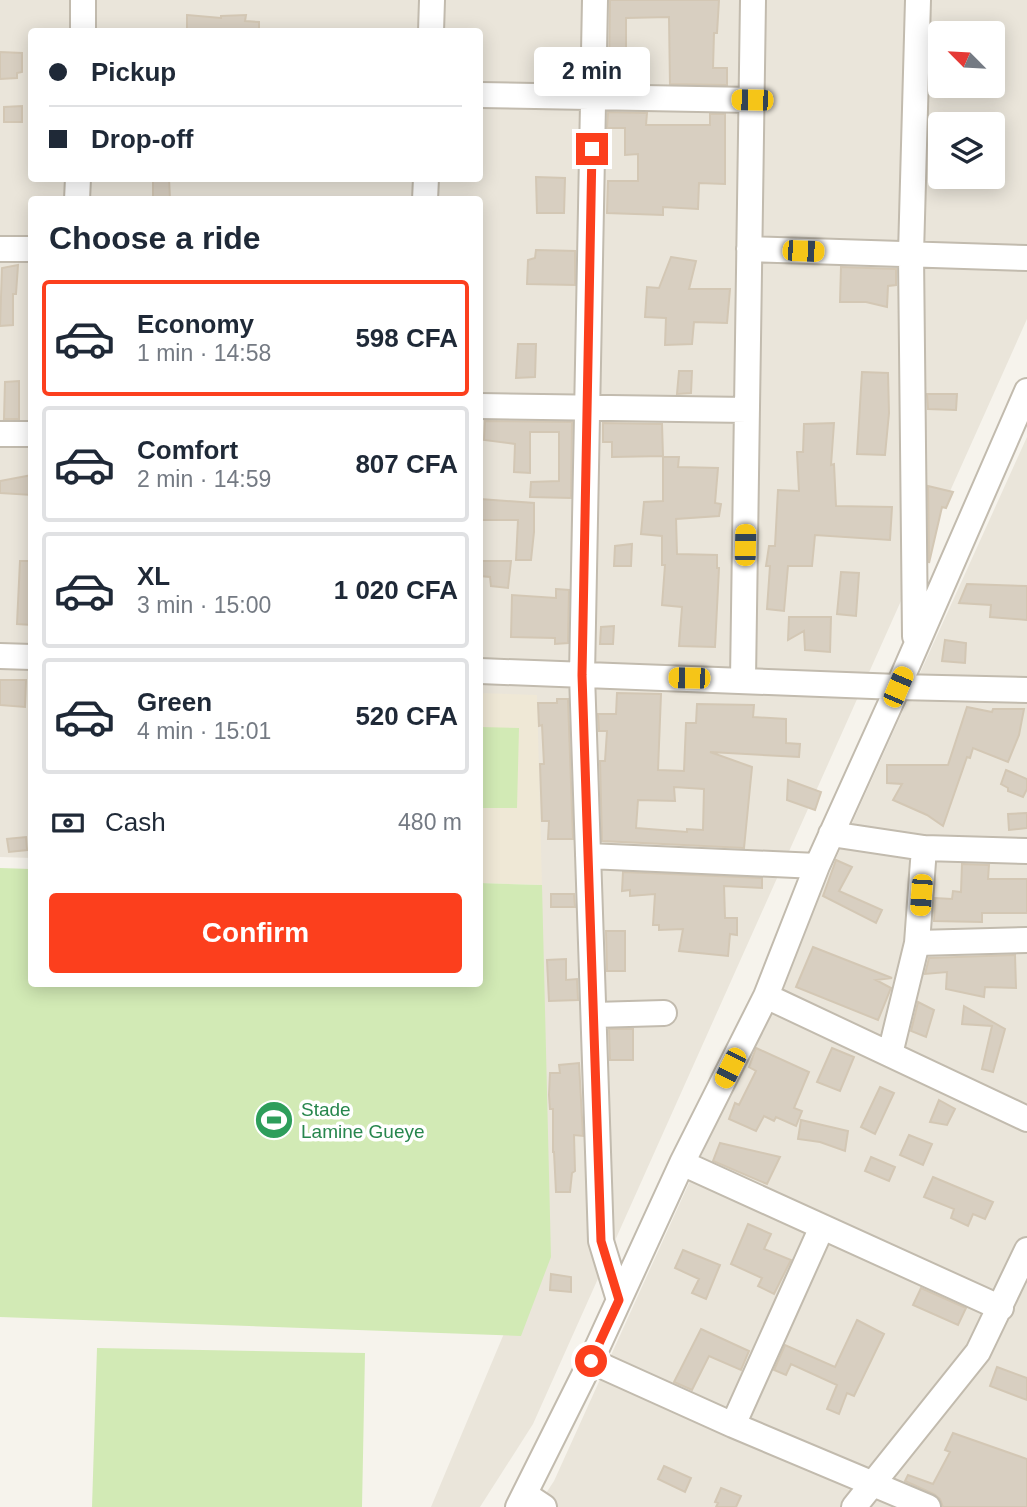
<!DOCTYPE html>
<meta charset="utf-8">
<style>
body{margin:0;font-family:Helvetica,sans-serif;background:#f2f2f3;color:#1f2937;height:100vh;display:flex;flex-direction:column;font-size:26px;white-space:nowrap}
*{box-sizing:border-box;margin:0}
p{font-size:23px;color:#747a83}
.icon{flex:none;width:38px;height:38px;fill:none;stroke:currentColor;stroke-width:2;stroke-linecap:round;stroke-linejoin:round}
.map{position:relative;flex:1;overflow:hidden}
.details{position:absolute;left:28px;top:196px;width:455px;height:791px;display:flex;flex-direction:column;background:#fff;border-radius:7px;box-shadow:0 4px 18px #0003}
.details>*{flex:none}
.guide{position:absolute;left:28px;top:28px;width:455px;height:154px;border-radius:7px;box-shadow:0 4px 18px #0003;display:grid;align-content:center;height:154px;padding:0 21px;background:#fff}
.needle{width:46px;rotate:294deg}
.buttons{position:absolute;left:928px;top:21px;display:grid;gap:14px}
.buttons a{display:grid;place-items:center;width:77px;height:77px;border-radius:7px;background:#fff;box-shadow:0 4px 18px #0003;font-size:35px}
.end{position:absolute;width:32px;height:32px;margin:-16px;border:9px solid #fc3f1d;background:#fff;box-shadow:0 0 0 4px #fff}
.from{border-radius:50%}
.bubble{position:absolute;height:49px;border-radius:7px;background:#fff;box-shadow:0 4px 18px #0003;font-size:23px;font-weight:700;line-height:49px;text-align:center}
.car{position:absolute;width:21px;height:42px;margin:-21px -10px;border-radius:9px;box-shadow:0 0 5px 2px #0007;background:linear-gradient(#f5c518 24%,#345 0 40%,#f5c518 0 76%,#345 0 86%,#f5c518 0)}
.guide b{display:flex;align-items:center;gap:24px;height:66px;font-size:26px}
.guide b+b{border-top:2px solid #e0e1e3}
.guide i{width:18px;height:18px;background:#1f2937}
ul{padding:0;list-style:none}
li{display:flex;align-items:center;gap:21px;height:116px;margin:0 14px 10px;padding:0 7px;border:4px solid #e0e1e3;border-radius:7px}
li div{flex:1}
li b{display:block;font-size:26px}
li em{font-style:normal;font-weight:700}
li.selected{border-color:#fc3f1d}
li>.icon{width:63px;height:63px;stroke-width:1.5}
h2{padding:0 21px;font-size:32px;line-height:84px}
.pay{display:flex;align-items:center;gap:18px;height:77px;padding:0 21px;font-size:26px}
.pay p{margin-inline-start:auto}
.button{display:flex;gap:14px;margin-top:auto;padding:14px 21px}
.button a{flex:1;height:80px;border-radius:7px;background:#fc3f1d;color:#fff;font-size:28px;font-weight:700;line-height:80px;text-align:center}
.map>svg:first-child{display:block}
.residential{fill:#eae5da;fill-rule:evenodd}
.education{fill:#efe8d6}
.green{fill:#d2eab5}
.building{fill:#d8cfc1;stroke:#d3c7b4;stroke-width:2;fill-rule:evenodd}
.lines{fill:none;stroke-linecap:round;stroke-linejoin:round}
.minor-casing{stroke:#c2bbae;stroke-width:28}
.minor{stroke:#fff;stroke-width:24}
.route{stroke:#fc3f1d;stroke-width:9}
.labels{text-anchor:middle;stroke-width:7;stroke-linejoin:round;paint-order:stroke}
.leisure-label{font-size:19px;fill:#27864d;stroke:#fff;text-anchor:start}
</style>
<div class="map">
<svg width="1027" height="1507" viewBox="0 0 1027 1507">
<rect width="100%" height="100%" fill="#f6f3ec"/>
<!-- residential -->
<path class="residential" d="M0,0H1027V319L533,1424L480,1507H431L537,1255L541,874L480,871V200H32V858L0,857ZM32,32H480V178H32ZM940,33H992V86H940ZM940,124H992V177H940Z
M1027,437V1507H537L554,1481Z"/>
<!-- education -->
<path class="education" d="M480,693L537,695L542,885L480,883Z"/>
<!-- green -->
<path class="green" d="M480,727L519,728L517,808H480Z
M0,868L31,869L32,984H480V883L542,885L551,1257L521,1336L0,1317Z
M97,1348L365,1353L362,1507H92Z"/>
<!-- building -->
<path class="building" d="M610,0H719L717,33H714L713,68H727V85L670,84L669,17L626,18V75H609Z
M187,15L221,18V16L246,15L245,21L259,22V32H187Z
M0,52L22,53V72L17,73V78L0,79Z
M22,106V122H4V107Z
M608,112L647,113L646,125H710V114H725V184L699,183L698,209L663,207V215L607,213L608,181H638V154L625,155V128H607Z
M536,177L565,178L564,213H537Z
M153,178H169L170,200H153Z
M536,250L575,251V285L527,284L528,260L535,258Z
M671,257L696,261L689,289H730L727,323L694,322L692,344L665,345L666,318L645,317L647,287L659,288Z
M18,265L16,294H13V325L0,326L2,268Z
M841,267L896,269V285L888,286L887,307L866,302H840Z
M518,344H536L535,377L516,378Z
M679,371H692L691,393L677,394Z
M862,372L888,373L889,413L885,455L857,454Z
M19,381V419H4L5,382Z
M927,394H957L956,410L928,409Z
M485,421L572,422L571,498L530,497L531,482L559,481V432H530V473L514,472L515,444L484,440Z
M603,423L662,424L663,456L612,457V442H603Z
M834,423L831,465L834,464L836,506L892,507L890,540L815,535L812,566H788L784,611L767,609L770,566H766L769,546H775L778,490L799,491L797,452H803L804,424Z
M663,457H679L678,467L718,468L715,503L721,504L719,516L676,519L677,554L717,555V568H719L715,647L679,646L682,607L662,605L665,565H662V536L641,534L644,502L663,501Z
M32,475V495L0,493V481Z
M928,486L953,492L946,508L942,507L929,563Z
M480,499L534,503V532L531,560H516L518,520H480Z
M632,544L631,566H614L615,546Z
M20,561H32V625L17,624Z
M480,561H511L508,588L491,586L490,577L480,576Z
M841,572L859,573L856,616L837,614Z
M967,584L1027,586V620L990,617L991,605L959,603Z
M556,589L569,590L568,643L555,644V638L511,637L512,595L556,598Z
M831,617L830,652L805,650L804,631L788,640L789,617Z
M614,626L613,644H600L601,627Z
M945,640L966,643L965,663L942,661Z
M0,680H26L25,707L0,705Z
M617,693L661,694L658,770L684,771L686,723H696L697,704L754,705L753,717L786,719V743L800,744L799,757L710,752L752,767L744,848L602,841L600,761H605L607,731H599L598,714H616ZM674,787L704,789L703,830L687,829V832L636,828L638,800L675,801Z
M557,699H568L573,839H548L549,821H542L540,764H544L542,725L539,726L538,703H557Z
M967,707L992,712L993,709H1024L1019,735L1008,762L973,748L970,758L967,757L943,826L927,815L893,800L902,784L887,783V765H948Z
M1006,770L1027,779V789L1023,797L1008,791V788L1001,784Z
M788,780L821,792L815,810L787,800Z
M1027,813V828L1009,830L1008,814Z
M26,837L27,850L9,852L7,839Z
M836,860L852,867L839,891L882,910L876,923L823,896Z
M962,864L989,865L988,879H1027V913H982V922L934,921L935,898L952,899L953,891L961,892Z
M623,872L762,878V888L724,886L725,918H737V935L730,934L728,956L679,951L683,929L659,930V925H653L655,894L630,896V890L622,891Z
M551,894H574L575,907H551Z
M606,931H625V971H607Z
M813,947L892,978L876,980L891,988L878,1020L796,987Z
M1015,955L1016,988L985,987L984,997L946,989L947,972L925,974L929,958Z
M566,959V980L577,979L578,1000L549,1001L547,960Z
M918,1002L934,1010L926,1037L911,1031Z
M964,1006L1005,1029L993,1072L982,1069L992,1026L962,1024Z
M609,1029H633V1060H610Z
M756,1048L809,1072L794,1108L802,1111L796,1126L776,1117L774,1121L764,1116L756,1131L729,1119L735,1103L739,1105L756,1071L749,1067Z
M832,1048L854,1057L840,1091L817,1082Z
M579,1063L583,1136L574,1135L575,1171L572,1173L570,1192H556L554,1152H553V1109H550L549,1095L550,1073H560L559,1065Z
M880,1087L894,1093L875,1134L861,1127Z
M939,1100L955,1109L947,1125L930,1122Z
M801,1120L848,1131L845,1151L820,1142L798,1139Z
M909,1135L932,1144L923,1165L900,1155Z
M720,1143L780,1157L767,1184L713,1161Z
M871,1157L895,1167L889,1181L865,1171Z
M933,1177L993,1202L985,1219L973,1214L968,1226L951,1218L954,1209L924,1197Z
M748,1224L771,1234L764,1249L791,1260L774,1294L758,1286L762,1278L731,1264Z
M683,1250L720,1265L706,1299L692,1293L699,1279L675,1268Z
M551,1274L571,1277V1292L550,1290Z
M921,1288L966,1308L958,1325L913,1305Z
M857,1320L884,1334L854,1396L847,1393L839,1414L827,1409L837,1385L791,1364L786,1375L774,1370L785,1345L835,1367Z
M701,1329L749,1351L741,1370L709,1356L692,1390L674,1382Z
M997,1367L1027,1378V1400L990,1386Z
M953,1433L1027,1459V1507H943L940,1499L934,1494L905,1481L908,1475L933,1484L950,1452L945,1450Z
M664,1466L691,1478L685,1492L658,1479Z
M721,1488L741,1496L736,1507H716L718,1503L715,1502Z"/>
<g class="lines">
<!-- minor casing -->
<g class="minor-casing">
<path id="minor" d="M595,0L582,675L601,1241L619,1300
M83,32V0
M431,32L432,0
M480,95L752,100
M77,200L78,178
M425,200L426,178
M0,249H32
M749,249L1027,258
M480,406L747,410
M0,434H32
M915,636L911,254L918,0
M0,656L32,657
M480,671L898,687L1027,690
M743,679L753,0
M831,834L924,848L1027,851
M588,856L817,866
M917,943L1027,940
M766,996L1027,1119
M594,1015L664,1013
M890,1054L917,943L924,848
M682,1163L1001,1308
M591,1361L733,1425L928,1507
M733,1425L822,1227
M526,1495L544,1507
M518,1507L591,1361L682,1163L766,996L817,866L898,687L1027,391
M854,1507L978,1352L1027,1250"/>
</g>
<!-- minor -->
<use href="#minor" class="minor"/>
</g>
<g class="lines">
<!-- route -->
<path class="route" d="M591,1361L619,1300L601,1241L582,675L592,149"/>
</g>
<!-- icons -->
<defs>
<g id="stadium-disc" transform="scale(2.0125)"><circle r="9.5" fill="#2e9e5b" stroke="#fff"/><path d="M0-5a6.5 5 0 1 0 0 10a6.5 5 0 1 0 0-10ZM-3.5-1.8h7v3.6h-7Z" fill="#fff"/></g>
</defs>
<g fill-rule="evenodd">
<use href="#stadium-disc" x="274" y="1120"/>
</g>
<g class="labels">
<!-- leisure labels -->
<g class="leisure-label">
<text x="301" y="1116">Stade<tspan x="301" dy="22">Lamine Gueye</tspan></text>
</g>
</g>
</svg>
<div class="buttons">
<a><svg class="needle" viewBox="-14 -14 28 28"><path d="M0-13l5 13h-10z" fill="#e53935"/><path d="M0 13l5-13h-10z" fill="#747a83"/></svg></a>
<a><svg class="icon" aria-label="layers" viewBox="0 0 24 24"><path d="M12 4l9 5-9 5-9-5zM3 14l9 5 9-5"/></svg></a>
</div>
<i class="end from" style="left:591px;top:1361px"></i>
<i class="end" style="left:592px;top:149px"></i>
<div class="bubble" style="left:534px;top:47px;width:116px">2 min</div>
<i class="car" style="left:752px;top:100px;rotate:271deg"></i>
<i class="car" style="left:803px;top:251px;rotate:92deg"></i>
<i class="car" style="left:745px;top:545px;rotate:1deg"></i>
<i class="car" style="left:689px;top:678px;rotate:271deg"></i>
<i class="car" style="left:898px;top:687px;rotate:23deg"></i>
<i class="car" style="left:921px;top:895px;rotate:184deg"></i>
<i class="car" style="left:730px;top:1068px;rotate:207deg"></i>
<div class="guide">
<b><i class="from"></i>Pickup</b>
<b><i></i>Drop-off</b>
</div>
<section class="details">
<h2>Choose a ride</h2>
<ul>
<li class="selected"><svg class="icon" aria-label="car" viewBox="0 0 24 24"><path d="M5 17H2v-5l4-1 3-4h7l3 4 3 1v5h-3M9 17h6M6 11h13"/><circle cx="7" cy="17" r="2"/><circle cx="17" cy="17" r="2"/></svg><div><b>Economy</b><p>1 min · 14:58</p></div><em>598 CFA</em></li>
<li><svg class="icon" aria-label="car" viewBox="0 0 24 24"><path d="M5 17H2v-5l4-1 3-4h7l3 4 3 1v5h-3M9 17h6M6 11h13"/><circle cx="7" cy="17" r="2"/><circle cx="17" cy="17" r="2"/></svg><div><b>Comfort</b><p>2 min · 14:59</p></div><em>807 CFA</em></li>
<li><svg class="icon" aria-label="car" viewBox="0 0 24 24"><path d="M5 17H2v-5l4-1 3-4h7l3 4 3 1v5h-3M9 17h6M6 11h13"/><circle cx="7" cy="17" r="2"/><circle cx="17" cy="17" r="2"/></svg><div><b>XL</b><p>3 min · 15:00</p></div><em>1 020 CFA</em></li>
<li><svg class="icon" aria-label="car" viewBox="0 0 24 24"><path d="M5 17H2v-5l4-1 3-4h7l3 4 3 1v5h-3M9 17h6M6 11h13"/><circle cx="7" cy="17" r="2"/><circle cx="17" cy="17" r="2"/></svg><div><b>Green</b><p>4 min · 15:01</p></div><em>520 CFA</em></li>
</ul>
<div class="pay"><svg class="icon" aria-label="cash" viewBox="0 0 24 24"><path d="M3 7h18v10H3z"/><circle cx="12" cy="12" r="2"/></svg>Cash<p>480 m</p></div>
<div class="button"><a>Confirm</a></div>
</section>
</div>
